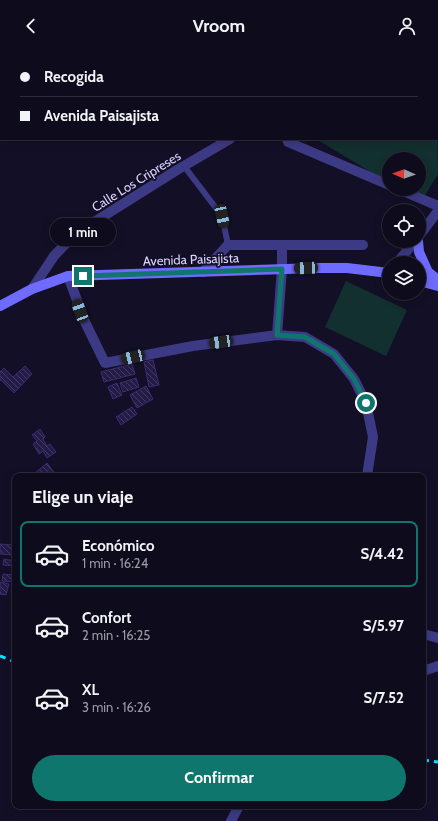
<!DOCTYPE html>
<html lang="es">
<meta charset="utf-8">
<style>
body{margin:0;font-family:Cabin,sans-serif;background:#171425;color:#f1f3f6;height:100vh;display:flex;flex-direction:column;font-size:15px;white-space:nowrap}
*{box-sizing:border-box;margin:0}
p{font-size:13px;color:#9b9ba3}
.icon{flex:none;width:22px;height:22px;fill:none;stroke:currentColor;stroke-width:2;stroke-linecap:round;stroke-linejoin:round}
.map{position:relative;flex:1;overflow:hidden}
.details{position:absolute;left:12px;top:421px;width:414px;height:336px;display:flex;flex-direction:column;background:#0e0b1c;border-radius:8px;box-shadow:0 2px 10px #0003,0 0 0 1px #2e2b3b}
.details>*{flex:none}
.banner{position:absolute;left:0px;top:0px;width:438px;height:88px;box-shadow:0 2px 10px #0003,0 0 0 1px #2e2b3b;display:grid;align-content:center;height:88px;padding:0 20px;background:#0e0b1c}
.needle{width:26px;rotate:272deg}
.tools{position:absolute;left:382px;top:100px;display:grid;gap:8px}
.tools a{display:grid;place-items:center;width:44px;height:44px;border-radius:50%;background:#0e0b1c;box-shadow:0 2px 10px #0003,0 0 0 1px #2e2b3b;font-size:20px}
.end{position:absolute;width:18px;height:18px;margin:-9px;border:5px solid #0f766e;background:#fff;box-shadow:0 0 0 2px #fff}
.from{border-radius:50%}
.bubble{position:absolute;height:28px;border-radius:14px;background:#0e0b1c;box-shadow:0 2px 10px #0003,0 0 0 1px #2e2b3b;font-size:13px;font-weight:800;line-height:28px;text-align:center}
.car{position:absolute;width:12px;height:24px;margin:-12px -6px;border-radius:5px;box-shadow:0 0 3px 1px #0007;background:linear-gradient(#222 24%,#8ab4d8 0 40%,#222 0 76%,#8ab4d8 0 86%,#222 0)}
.banner b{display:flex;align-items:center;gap:14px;height:38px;font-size:15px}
.banner b+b{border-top:1px solid #2e2b3b}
.banner i{width:10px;height:10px;background:#f1f3f6}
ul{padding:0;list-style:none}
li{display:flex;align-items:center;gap:12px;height:66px;margin:0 8px 6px;padding:0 12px;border:2px solid transparent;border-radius:8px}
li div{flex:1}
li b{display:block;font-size:15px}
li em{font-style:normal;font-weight:800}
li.current{border-color:#0f766e}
li>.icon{width:36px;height:36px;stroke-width:1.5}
h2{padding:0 20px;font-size:18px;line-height:48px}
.button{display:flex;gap:8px;margin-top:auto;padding:8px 20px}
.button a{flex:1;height:46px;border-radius:24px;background:#0f766e;color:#fff;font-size:16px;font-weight:800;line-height:46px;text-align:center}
header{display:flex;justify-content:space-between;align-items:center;height:52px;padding:0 20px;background:#0e0b1c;font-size:18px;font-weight:800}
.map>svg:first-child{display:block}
.garden{fill:#12302f}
.building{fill:url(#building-back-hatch);stroke:#3b2d73}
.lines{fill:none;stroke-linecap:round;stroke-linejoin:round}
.service{stroke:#3d3a85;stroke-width:6}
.minor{stroke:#3d3a85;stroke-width:10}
.tertiary{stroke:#3d3a85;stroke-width:10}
.secondary{stroke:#6f6bff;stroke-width:10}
.rail{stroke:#00e5ff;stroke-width:3;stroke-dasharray:6 5;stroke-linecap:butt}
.route{stroke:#0f766e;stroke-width:5}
.labels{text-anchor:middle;stroke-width:3.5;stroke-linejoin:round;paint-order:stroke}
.street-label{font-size:13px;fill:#d9d4ff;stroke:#130f26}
</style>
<header><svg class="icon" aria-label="back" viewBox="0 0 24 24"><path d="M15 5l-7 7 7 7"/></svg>Vroom<svg class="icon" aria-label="person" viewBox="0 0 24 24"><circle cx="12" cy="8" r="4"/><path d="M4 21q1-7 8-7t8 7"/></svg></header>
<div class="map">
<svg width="438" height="769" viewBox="0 0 438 769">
<defs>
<pattern id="building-back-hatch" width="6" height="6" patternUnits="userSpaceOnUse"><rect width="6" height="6" fill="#241b47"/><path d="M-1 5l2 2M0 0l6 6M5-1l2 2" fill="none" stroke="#433b63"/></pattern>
</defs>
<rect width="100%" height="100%" fill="#130f26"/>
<!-- garden -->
<path class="garden" d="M437,72L438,122L421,150L399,137H419V107H389V131L316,87H437Z
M346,229L407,258L386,304L325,275Z"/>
<!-- building -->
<path class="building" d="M153,308L159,333L149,335L144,310Z
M132,312L135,322L104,330L101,320Z
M25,314L32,322L14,341L1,328L0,329V320L4,316L13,325Z
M136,326L139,335L123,340L120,331Z
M117,331L122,343L113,347L108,335Z
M146,334L153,347L137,356L130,343Z
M132,355L137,362L121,373L116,365Z
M40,377L45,385L43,387L47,394L50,392L56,400L47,406L43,399L39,402L33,392L37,389L32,383Z
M47,411L56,423L59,420L62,424H33V423Z
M0,492L14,493L13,503L0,502Z
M4,507L15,509V514L3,513Z
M3,522L13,523V530L2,529Z
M0,530L9,532L6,543L0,542Z"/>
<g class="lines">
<!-- service -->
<path class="service" d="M184,114L222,164L228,193"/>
<!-- minor -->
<path class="minor" d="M379,0L381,1
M335,1L336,0
M437,33L438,34
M287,87L288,90L389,133
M398,137L438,154
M203,220L228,193H363
M68,224L85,270L105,311L193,294L277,283L305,285L334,302L354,327L366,351L373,385L367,424
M32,237L54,204L75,182L177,118L230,87
M277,283L282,217V193
M423,582L438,586
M423,619L438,614
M231,769L239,754"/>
<!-- tertiary -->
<path class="tertiary" d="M419,184L438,159
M397,211L415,189"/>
<!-- secondary -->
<path class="secondary" d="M418,189L419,200L428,220L438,228
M419,229L438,234
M0,254L32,237L68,224L317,216H347L389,221"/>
<!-- rail -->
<path class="rail" d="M0,604L15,610
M423,708L438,710"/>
</g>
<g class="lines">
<!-- route -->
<path class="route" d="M83,224L282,217L277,283L305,285L334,302L354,327L366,351"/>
</g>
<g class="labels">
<!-- street labels -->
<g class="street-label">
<text transform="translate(136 129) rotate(-32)" y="5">Calle Los Cripreses</text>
<text transform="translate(191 207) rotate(-2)" y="5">Avenida Paisajista</text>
</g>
</g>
</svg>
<div class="tools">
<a><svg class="needle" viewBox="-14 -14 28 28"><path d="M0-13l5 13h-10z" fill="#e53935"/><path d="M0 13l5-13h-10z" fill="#9b9ba3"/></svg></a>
<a><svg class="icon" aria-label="locate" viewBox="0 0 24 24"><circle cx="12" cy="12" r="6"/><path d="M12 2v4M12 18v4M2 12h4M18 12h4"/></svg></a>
<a><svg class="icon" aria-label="layers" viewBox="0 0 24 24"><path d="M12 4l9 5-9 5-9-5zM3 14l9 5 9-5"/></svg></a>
</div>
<i class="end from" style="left:366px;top:351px"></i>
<i class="end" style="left:83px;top:224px"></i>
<div class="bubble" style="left:50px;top:166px;width:66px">1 min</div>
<i class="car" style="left:222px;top:164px;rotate:168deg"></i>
<i class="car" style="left:306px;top:216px;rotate:268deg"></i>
<i class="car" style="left:80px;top:259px;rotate:340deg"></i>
<i class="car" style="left:221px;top:290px;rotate:262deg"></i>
<i class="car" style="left:133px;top:305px;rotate:257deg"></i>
<div class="banner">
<b><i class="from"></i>Recogida</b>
<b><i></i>Avenida Paisajista</b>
</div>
<section class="details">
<h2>Elige un viaje</h2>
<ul>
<li class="current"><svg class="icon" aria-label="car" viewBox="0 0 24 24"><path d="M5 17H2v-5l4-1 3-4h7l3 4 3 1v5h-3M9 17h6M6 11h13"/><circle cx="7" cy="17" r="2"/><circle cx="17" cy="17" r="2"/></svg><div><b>Económico</b><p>1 min · 16:24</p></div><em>S/4.42</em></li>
<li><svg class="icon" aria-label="car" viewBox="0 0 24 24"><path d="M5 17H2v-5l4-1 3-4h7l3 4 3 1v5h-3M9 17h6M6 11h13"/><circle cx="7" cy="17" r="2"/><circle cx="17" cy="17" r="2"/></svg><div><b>Confort</b><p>2 min · 16:25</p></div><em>S/5.97</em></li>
<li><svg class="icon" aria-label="car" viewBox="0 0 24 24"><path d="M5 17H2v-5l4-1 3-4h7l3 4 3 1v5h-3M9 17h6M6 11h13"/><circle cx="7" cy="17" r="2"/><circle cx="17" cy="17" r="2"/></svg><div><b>XL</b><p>3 min · 16:26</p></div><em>S/7.52</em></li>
</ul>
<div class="button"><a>Confirmar</a></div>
</section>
</div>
